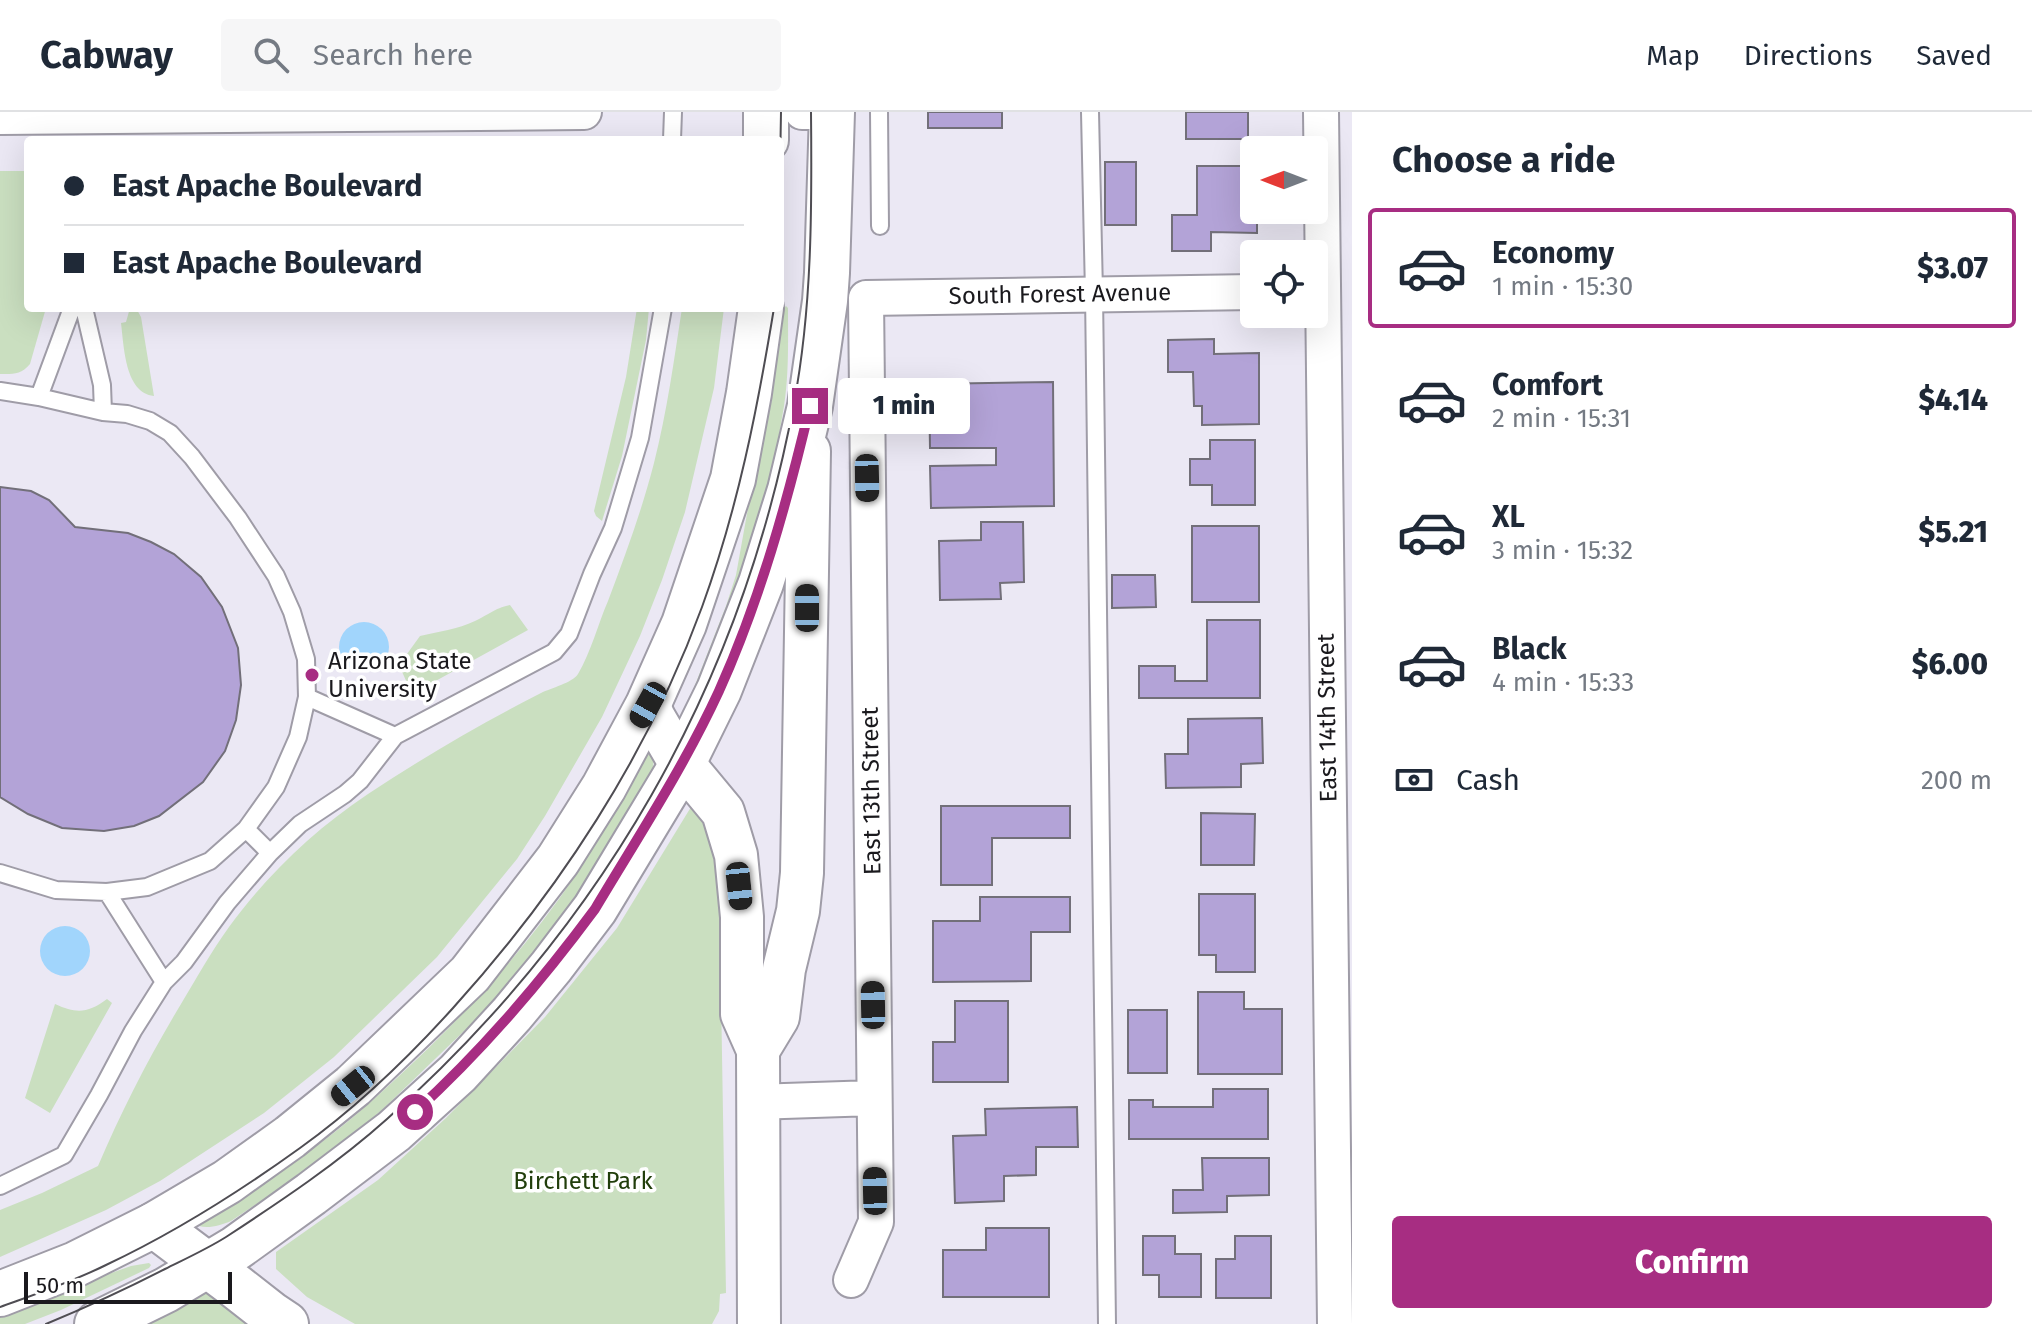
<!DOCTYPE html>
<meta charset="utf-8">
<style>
body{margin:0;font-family:"Fira Sans",sans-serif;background:#f6f6f7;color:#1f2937;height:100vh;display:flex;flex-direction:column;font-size:30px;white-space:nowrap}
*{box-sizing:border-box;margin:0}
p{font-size:26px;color:#747a83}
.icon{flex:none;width:44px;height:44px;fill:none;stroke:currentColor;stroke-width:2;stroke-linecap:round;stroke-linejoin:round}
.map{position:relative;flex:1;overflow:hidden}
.side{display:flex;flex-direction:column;background:#fff;width:680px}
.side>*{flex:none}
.top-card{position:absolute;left:24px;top:24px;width:760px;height:176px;border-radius:8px;box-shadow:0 8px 32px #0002;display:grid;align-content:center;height:176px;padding:0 40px;background:#fff}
.needle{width:52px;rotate:270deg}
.buttons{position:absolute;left:1240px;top:24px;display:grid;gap:16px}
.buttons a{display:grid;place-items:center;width:88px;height:88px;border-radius:8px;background:#fff;box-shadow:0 8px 32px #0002;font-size:40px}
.scale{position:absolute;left:24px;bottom:20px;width:208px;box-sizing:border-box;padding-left:8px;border:4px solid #1a191d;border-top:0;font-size:22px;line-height:28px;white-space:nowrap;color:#1a191d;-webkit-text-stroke:6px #fff;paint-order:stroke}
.end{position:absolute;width:36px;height:36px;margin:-18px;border:10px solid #a72d82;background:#fff;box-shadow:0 0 0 4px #fff}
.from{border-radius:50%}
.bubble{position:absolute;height:56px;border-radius:8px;background:#fff;box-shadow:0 8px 32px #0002;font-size:26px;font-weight:800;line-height:56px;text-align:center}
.car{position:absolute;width:24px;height:48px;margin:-24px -12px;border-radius:10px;box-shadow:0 0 6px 2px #0007;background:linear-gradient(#222 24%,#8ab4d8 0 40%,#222 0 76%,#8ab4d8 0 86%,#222 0)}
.top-card b{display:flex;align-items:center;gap:28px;height:76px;font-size:30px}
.top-card b+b{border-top:2px solid #e0e1e3}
.top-card i{width:20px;height:20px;background:#1f2937}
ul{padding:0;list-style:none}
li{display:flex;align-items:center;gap:24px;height:120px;margin:0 16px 12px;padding:0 24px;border:4px solid transparent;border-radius:8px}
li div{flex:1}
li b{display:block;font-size:30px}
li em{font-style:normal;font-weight:800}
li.active{border-color:#a72d82}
li>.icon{width:72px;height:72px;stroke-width:1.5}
h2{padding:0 40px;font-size:36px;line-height:96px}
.pay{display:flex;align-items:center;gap:20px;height:88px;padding:0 40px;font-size:30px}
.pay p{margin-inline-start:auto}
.cta{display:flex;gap:16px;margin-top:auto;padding:16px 40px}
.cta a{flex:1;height:92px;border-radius:8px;background:#a72d82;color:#fff;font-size:32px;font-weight:800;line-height:92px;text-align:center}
header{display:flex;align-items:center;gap:48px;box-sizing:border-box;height:112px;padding:0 40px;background:#fff;border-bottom:2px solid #e0e1e3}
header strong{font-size:38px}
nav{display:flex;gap:44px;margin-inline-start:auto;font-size:28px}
.search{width:560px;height:72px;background:#f6f6f7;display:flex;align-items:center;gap:20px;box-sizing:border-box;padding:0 28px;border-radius:8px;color:#747a83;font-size:30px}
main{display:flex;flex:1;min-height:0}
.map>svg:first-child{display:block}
.green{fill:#cadfc0}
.water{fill:#a1d5fc}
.building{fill:#b3a3d7;stroke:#726f79;stroke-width:2}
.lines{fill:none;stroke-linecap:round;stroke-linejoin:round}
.service-casing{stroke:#9f9ca7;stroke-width:20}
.minor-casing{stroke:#9f9ca7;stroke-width:38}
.tertiary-casing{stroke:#9f9ca7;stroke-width:46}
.secondary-casing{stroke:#9f9ca7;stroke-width:48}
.primary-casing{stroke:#9f9ca7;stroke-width:48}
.service{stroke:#fff;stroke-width:16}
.minor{stroke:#fff;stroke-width:34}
.tertiary{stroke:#fff;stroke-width:42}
.secondary{stroke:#fff;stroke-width:44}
.primary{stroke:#fff;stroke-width:44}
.tram{stroke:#4f4d53;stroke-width:2}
.route{stroke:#a72d82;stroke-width:10}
.poi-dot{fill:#a72d82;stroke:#fff;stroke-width:3}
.labels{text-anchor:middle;stroke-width:7;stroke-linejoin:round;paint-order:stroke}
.street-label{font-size:24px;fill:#1a191d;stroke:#fff}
.poi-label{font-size:24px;fill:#1a191d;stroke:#fff;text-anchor:start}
.park-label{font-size:24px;fill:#213e0b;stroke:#fff}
</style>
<header>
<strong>Cabway</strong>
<div class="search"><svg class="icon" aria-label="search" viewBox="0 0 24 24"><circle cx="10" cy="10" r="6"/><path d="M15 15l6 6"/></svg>Search here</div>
<nav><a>Map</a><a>Directions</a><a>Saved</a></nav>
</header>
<main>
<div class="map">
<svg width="1352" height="1212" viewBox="0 0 1352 1212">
<rect width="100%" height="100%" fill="#ebe8f4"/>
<!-- green -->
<path class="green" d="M0,59H28V196H46L30,252C21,263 13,262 0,262Z
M786,194L788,196C788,229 789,262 784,294C768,398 731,496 690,591H688L726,494L736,463L752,374L771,292L783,197Z
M130,196H136L141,205L154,284C125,281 124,235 121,211L126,210Z
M637,196H649L646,228L622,344L602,409L596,404L594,399L626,265Z
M682,196H724L714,276L685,400L662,468L640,524L602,605L545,704L517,747L437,845L334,945L264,1001L160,1069L106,1098L0,1145V1098L42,1081L98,1054C122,998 149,945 181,892C196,867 211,840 229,815C267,763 314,718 368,682C424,645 482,611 541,581C551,576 572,571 578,562C591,540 598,512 608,489C625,444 642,398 654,351C667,300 674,248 682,196Z
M510,493L528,518L412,582L399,553L420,524C438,520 458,517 475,509C490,502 493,497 510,493Z
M650,640L654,641L653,659L584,776L535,840L488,896L382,998L321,1049L231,1109C221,1113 209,1117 199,1114L200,1111C238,1088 275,1064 311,1038C342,1016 371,990 399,964C464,904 525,838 575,764C602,724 623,680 650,640Z
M697,694L716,734L719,763L726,1181L720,1182L719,1199L712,1212H355L307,1185L276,1157V1140L378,1068L446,1006L545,905L617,816L691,695Z
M107,887L112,891L50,1001L25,986L55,892C77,902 88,901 107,887Z
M149,1151L151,1153L149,1156L61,1198L25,1212H0V1206L100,1165L131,1154Z
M206,1176L260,1212H136Z"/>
<!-- water -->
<path class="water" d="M339 535a25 25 0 1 1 50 0a25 25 0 1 1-50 0Z
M40 839a25 25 0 1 1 50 0a25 25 0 1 1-50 0Z"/>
<!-- building -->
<path class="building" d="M928,0H1002V16H928Z
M1186,0H1248V27H1186Z
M1105,50H1136V113H1105Z
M1197,54H1254V98H1257V121L1211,120V139H1172V103H1197Z
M1214,227V242L1259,241V312L1202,313V294H1194L1193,260H1168V228Z
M1053,270L1054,394L931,396L930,354L996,353V336H930L929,272Z
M1210,328H1255V393H1212V373H1190V347H1210Z
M0,375L31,379L49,388L75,415L128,421L151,430L174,442L201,465L222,495L238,536L241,573L236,608L225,639L203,670L159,704L134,714L104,719L62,716L28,702L0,685Z
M981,410H1023L1024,470L1000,471L1001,487L940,488L939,429L981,428Z
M1192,414H1259V490H1192Z
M1112,463H1155L1156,495L1112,496Z
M1207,508H1260V586H1139V554H1175V569H1207Z
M1262,606L1263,651L1241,652V675L1166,676L1165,642H1188V607Z
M941,694H1070V726H992V773H941Z
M1201,701L1255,702L1254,753H1201Z
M1199,782H1255V860H1216V843H1199Z
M980,785H1070V820H1031V869L933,870V809H980Z
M1198,880H1244V897H1282V962H1198Z
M955,889H1008V970H933V930H955Z
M1128,898H1167V961H1128Z
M1213,977H1268V1027H1129V988H1153V995H1213Z
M1077,995L1078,1035H1036V1063L1004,1064V1089L955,1091L953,1024L986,1023L985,997Z
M1202,1046H1269V1083L1227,1084V1100L1173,1101V1078H1203Z
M986,1116H1049V1185H943V1138H986Z
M1143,1124H1175V1142H1201V1185H1159V1163H1143Z
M1235,1124H1271V1186H1216V1147H1235Z"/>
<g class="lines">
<!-- service casing -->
<g class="service-casing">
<path id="service" d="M879,0L880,114
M1090,0L1094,181L1107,1212
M672,28L673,0
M84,196L102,273L103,300
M0,279L39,285L103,300L127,302L150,309L170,321L192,345L238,406L276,464L292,500L306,547L307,585L298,625L276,675L246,717L210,749L147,775L107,780L56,778L0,761
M39,285L72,196
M307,585L395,624
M246,717L270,741
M107,780L164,870
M0,1074L64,1043L99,983L133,919L164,870L184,850L227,791L270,741L300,712L345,682L360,669L395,624L554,540L569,522L592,462L613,416L640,326L663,196"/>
</g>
<!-- minor casing -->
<g class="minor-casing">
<path id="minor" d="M802,0H832
M1321,0L1335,1212
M0,5L584,0
M757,990L874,986
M851,1168L876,1110L866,186L1254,180"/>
</g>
<!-- tertiary casing -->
<g class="tertiary-casing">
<path id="tertiary" d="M648,593L654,606L675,642L723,700L736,743L742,805V902L758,938L759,1212
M758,938L778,905L784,857L798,799L802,761L809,339"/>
</g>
<!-- secondary casing -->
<g class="secondary-casing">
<path id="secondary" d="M154,1113L230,1170L271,1202L286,1212"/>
</g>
<!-- primary casing -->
<g class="primary-casing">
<path id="primary" d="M766,0V28
M0,1182L76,1152L154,1113L227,1070L290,1025L353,974L470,862L558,748L604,675L648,593L684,512L733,367L749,281L761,196
M97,1212L166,1178L236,1136L311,1082L394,1019L458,961L512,902L551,855L595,797L683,651L719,578L761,471L790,378L810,294L825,189L827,161L832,0"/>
</g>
<!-- service -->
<use href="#service" class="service"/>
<!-- minor -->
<use href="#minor" class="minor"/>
<!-- tertiary -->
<use href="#tertiary" class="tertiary"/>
<!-- secondary -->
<use href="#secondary" class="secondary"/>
<!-- primary -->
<use href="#primary" class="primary"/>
<!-- tram -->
<path class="tram" d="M780,57L781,0
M0,1195C36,1182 72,1170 106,1153C174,1121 239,1080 300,1036C356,996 407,947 453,896C559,779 648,643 702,495C738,396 757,299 774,196
M46,1212C87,1195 126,1177 165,1157C185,1147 207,1137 226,1125C281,1089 338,1051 387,1007C602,815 741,575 794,291C812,196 812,97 811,0"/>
</g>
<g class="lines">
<!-- route -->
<path class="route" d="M415,1000C483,938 541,870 595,797C638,725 684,655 719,579C760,488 787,391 810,294"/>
</g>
<!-- markers -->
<circle class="poi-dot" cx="312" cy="563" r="8"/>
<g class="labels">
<!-- street labels -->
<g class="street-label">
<text transform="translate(1060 182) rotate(-1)" y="8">South Forest Avenue</text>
<text transform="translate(1327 606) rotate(-91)" y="8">East 14th Street</text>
<text transform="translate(871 679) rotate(-91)" y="8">East 13th Street</text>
</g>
<!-- poi labels -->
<g class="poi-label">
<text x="328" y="557">Arizona State<tspan x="328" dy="28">University</tspan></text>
</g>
<!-- park labels -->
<g class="park-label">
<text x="583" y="1077">Birchett Park</text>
</g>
</g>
</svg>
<div class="buttons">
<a><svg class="needle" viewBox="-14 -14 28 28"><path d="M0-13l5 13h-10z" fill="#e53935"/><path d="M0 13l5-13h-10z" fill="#747a83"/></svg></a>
<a><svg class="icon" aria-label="locate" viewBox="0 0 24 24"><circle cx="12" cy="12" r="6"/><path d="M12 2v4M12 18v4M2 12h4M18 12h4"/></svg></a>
</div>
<div class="scale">50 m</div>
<i class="end from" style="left:415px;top:1000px"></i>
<i class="end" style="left:810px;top:294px"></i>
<div class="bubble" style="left:838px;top:266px;width:132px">1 min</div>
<i class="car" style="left:867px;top:366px;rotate:179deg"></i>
<i class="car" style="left:807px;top:496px;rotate:0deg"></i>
<i class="car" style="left:648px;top:593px;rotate:209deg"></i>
<i class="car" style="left:739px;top:774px;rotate:174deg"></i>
<i class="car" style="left:873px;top:893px;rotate:359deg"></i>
<i class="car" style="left:353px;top:974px;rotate:231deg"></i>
<i class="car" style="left:875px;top:1079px;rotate:359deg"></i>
<div class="top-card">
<b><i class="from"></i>East Apache Boulevard</b>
<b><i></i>East Apache Boulevard</b>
</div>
</div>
<section class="side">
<h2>Choose a ride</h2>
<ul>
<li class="active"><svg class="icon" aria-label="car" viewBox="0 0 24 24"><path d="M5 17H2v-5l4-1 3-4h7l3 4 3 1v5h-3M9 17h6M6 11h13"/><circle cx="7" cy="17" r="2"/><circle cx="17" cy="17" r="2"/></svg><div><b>Economy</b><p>1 min · 15:30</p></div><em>$3.07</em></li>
<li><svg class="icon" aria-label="car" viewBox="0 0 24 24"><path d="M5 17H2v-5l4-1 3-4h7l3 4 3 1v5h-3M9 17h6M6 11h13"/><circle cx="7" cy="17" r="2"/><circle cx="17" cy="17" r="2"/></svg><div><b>Comfort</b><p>2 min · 15:31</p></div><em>$4.14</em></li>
<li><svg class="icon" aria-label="car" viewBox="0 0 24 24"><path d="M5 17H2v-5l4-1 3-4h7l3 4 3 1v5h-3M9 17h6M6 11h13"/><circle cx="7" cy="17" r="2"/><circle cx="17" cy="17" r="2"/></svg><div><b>XL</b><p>3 min · 15:32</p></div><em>$5.21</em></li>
<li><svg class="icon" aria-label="car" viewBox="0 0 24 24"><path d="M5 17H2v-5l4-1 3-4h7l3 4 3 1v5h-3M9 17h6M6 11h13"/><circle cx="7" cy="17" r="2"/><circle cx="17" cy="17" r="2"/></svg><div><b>Black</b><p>4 min · 15:33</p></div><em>$6.00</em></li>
</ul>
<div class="pay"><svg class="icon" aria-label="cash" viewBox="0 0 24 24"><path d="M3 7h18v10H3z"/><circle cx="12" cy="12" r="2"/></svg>Cash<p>200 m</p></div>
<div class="cta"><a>Confirm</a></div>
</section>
</main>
